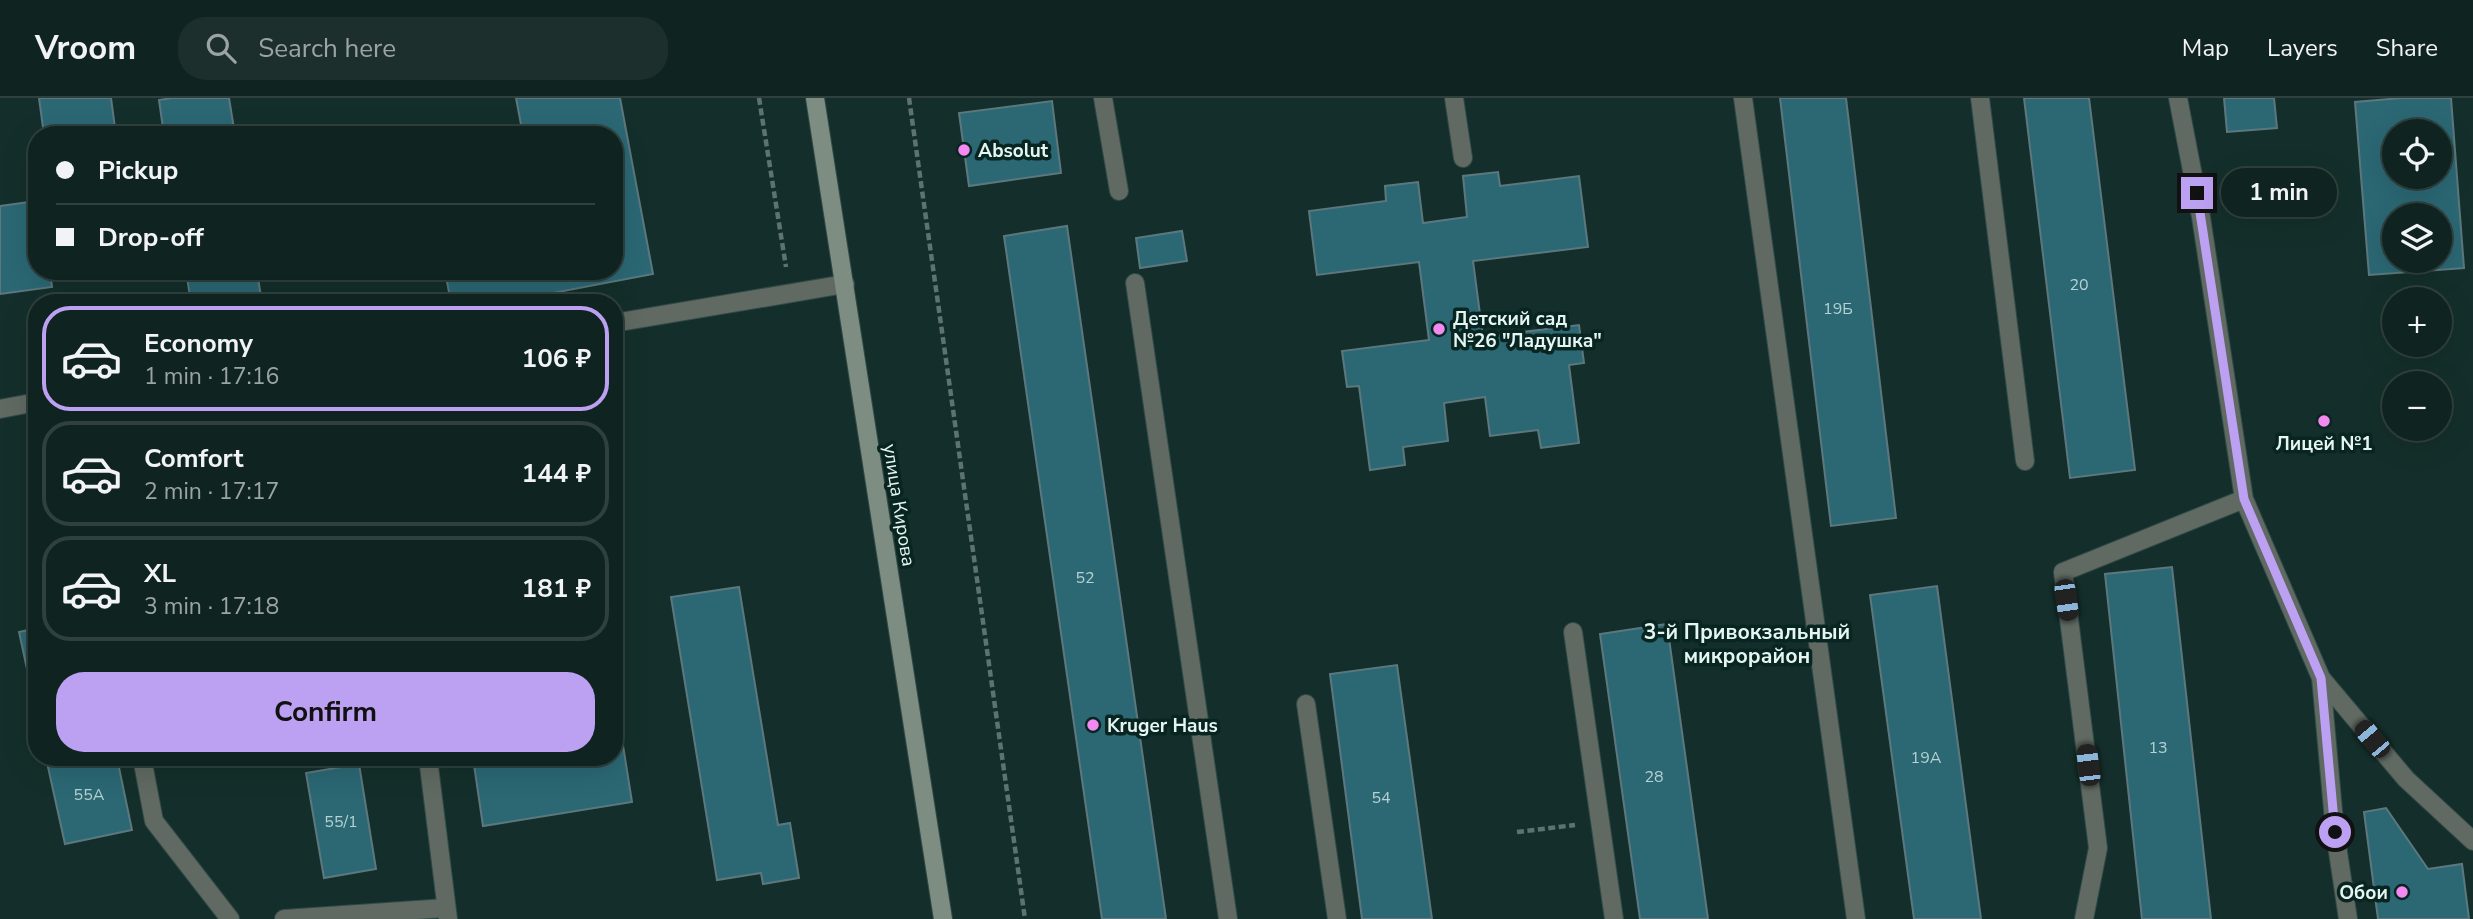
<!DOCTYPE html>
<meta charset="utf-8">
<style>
body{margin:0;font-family:"Nunito Sans",sans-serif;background:#1d2f2d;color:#f1f3f6;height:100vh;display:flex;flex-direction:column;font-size:26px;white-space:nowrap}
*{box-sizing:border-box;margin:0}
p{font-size:23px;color:#9ba4a5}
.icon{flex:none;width:38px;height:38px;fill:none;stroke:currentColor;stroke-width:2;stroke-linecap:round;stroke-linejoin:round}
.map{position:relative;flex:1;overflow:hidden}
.drawer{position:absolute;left:28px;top:196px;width:595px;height:472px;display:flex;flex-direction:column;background:#0f2320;border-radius:28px;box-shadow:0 7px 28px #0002,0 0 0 2px #2f403e}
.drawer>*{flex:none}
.hud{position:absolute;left:28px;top:28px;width:595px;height:154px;border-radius:28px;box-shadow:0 7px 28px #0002,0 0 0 2px #2f403e;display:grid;align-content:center;height:154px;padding:0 28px;background:#0f2320}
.controls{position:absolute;left:2382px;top:21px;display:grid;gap:14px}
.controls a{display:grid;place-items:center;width:70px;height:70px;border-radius:50%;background:#0f2320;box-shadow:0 7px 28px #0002,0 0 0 2px #2f403e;font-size:35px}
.end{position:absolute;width:32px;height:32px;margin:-16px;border:9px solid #bca0f2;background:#111;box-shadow:0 0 0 4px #111}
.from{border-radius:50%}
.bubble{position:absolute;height:49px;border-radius:24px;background:#0f2320;box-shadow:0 7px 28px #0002,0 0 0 2px #2f403e;font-size:23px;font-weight:700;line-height:49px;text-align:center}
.car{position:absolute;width:21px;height:42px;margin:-21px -10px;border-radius:9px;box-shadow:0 0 5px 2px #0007;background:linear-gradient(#222 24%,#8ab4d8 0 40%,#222 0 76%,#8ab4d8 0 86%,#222 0)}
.hud b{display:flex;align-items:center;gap:24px;height:66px;font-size:26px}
.hud b+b{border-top:2px solid #2f403e}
.hud i{width:18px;height:18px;background:#f1f3f6}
ul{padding:12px 0 0;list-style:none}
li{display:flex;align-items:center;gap:21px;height:105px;margin:0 14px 10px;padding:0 14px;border:4px solid #2f403e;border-radius:28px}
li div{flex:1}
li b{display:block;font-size:26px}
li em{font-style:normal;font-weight:700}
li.current{border-color:#bca0f2}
li>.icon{width:63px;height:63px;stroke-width:1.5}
.button{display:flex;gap:14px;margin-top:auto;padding:14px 28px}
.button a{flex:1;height:80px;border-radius:28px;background:#bca0f2;color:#111;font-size:28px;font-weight:700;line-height:80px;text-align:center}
header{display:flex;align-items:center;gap:42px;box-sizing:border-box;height:98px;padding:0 35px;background:#0f2320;border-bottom:2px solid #2f403e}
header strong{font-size:33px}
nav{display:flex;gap:38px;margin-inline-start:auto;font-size:24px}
.search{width:490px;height:63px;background:#1d2f2d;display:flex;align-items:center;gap:18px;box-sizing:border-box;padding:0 24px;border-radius:28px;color:#9ba4a5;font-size:26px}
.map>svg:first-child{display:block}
.building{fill:#2b6874;stroke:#5c787e;stroke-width:2;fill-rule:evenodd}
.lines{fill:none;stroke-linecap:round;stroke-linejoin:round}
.lane-casing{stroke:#314b47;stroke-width:20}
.street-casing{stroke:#314b47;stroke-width:20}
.secondary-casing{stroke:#314b47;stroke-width:20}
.path{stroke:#5c7370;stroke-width:4.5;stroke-dasharray:7 3.5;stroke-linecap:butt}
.lane{stroke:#606962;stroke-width:18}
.street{stroke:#606962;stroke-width:18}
.secondary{stroke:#7e8d82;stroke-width:18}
.route{stroke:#bca0f2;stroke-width:9}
.poi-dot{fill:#f489f1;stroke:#092521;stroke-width:2.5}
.labels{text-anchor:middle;stroke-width:7;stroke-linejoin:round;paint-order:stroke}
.number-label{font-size:16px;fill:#b6d2d2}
.poi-label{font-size:19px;font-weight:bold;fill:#e5f5f2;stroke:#092521;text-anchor:start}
.street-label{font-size:19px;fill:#e5f5f2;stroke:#092521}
.neighbourhood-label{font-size:21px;font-weight:bold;fill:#e5f5f2;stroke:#092521}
</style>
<header>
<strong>Vroom</strong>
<div class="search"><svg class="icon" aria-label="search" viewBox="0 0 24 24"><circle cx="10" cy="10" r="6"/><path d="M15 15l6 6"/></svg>Search here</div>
<nav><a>Map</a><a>Layers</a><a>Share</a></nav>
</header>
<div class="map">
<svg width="2473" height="821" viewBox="0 0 2473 821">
<rect width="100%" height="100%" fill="#142f2b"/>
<!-- building -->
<path class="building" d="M39,0H111L116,37H44Z
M172,0H229L235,37H164L159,2Z
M516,0H620L653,176L500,205H451L445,173H614V37H523Z
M1780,0H1846L1896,420L1831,428Z
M2024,0H2089L2135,372L2070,380Z
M2224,0H2274L2277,30L2227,34Z
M2401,0H2451L2464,170L2369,177L2355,4ZM2394,33H2440V79H2394ZM2394,117H2440V163H2394Z
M1052,3L1061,75L969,88L959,15Z
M1498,74L1500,88L1579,78L1588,149L1473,163L1483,239L1579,227L1584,265L1569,267L1579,345L1541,350L1538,332L1490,338L1485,299L1444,305L1448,343L1403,349L1405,367L1370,372L1359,288L1347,289L1342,253L1429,242L1419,164L1317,177L1309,113L1386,103L1385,88L1418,84L1423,125L1467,119L1463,78Z
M37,103V173H50L52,189L0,196V108Z
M1067,128L1166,821H1102L1004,138Z
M1182,133L1187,163L1140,170L1136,140Z
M186,173H257L261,199L225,205H191Z
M2172,469L2211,821H2142L2105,476Z
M1937,488L1981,821H1914L1870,497Z
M739,489L778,727L790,725L799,780L763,786L761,775L717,782L671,499Z
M1667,526L1708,821H1640L1600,536Z
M37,530V617L19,534Z
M1397,567L1432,821H1362L1330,576Z
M615,597L632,704L483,728L473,660H614Z
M46,660H117L132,732L65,746Z
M359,666L376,771L324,780L306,675Z
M2386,710L2428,771L2462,766L2469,821H2378L2364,714Z"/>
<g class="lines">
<!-- lane casing -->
<g class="lane-casing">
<path id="lane" d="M1103,0L1119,93
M1454,0L1463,60
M1743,0L1856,821
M1980,0L2025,363
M2178,0L2201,119L2244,401L2321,580L2406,681L2473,743
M1135,185L1228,821
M1573,534L1614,821
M2321,580L2335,734L2348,821
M1306,606L1337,821
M142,660L154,723L230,821
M284,821L446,810
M2084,821L2098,750L2063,474L2244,401"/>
</g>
<!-- street casing -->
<g class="street-casing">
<path id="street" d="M614,225L845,186
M0,311L37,304
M428,660L448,821"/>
</g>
<!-- secondary casing -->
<g class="secondary-casing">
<path id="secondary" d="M815,0L943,821"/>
</g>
<!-- path -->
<path class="path" d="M759,0L786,169
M909,0L1025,821
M1517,734L1575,727"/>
<!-- lane -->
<use href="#lane" class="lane"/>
<!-- street -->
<use href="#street" class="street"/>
<!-- secondary -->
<use href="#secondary" class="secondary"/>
</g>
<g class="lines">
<!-- route -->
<path class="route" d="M2197,95L2244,401L2321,580L2335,734"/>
</g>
<!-- markers -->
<g class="poi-dot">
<circle cx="964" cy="52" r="7"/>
<circle cx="1439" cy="231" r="7"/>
<circle cx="2324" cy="323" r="7"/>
<circle cx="1093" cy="627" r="7"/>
<circle cx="2402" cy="794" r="7"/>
</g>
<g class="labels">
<!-- number labels -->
<g class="number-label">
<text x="2079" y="192">20</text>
<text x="1838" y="216">19Б</text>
<text x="1085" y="485">52</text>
<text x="2158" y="655">13</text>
<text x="1926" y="665">19А</text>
<text x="1654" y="684">28</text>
<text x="89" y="702">55А</text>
<text x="1381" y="705">54</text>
<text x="341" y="729">55/1</text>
</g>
<!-- poi labels -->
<g class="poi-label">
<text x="978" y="59">Absolut</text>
<text x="1453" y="227">Детский сад<tspan x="1453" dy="22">№26 "Ладушка"</tspan></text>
<text x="2324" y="352" text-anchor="middle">Лицей №1</text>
<text x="1107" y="634">Kruger Haus</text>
<text x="2388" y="801" text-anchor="end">Обои</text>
</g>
<!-- street labels -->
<g class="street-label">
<text transform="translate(900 407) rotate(81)" y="7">улица Кирова</text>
</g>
<!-- neighbourhood labels -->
<g class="neighbourhood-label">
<text x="1747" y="541">3-й Привокзальный<tspan x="1747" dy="24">микрорайон</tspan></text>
</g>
</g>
</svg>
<div class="controls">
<a><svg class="icon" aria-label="locate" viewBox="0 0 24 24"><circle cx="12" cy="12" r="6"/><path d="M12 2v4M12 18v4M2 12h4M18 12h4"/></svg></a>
<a><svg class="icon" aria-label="layers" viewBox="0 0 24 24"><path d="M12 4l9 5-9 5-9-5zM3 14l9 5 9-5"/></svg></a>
<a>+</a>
<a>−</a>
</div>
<i class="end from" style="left:2335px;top:734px"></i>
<i class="end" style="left:2197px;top:95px"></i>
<div class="bubble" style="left:2221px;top:70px;width:116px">1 min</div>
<i class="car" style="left:2066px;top:502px;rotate:172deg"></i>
<i class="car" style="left:2372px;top:641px;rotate:320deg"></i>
<i class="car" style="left:2088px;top:667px;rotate:353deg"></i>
<div class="hud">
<b><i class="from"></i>Pickup</b>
<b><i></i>Drop-off</b>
</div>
<section class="drawer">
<ul>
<li class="current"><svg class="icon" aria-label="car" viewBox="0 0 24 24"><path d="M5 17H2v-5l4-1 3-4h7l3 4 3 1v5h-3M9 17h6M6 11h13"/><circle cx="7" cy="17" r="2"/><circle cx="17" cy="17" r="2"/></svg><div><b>Economy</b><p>1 min · 17:16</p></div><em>106 ₽</em></li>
<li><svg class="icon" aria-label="car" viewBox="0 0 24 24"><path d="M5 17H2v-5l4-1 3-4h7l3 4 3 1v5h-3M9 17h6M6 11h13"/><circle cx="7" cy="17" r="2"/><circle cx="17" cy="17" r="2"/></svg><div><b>Comfort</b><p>2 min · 17:17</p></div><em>144 ₽</em></li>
<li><svg class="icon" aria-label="car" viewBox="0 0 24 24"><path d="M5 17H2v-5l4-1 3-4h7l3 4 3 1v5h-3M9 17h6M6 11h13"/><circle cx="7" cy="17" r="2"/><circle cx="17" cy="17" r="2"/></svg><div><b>XL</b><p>3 min · 17:18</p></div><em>181 ₽</em></li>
</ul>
<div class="button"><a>Confirm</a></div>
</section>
</div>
